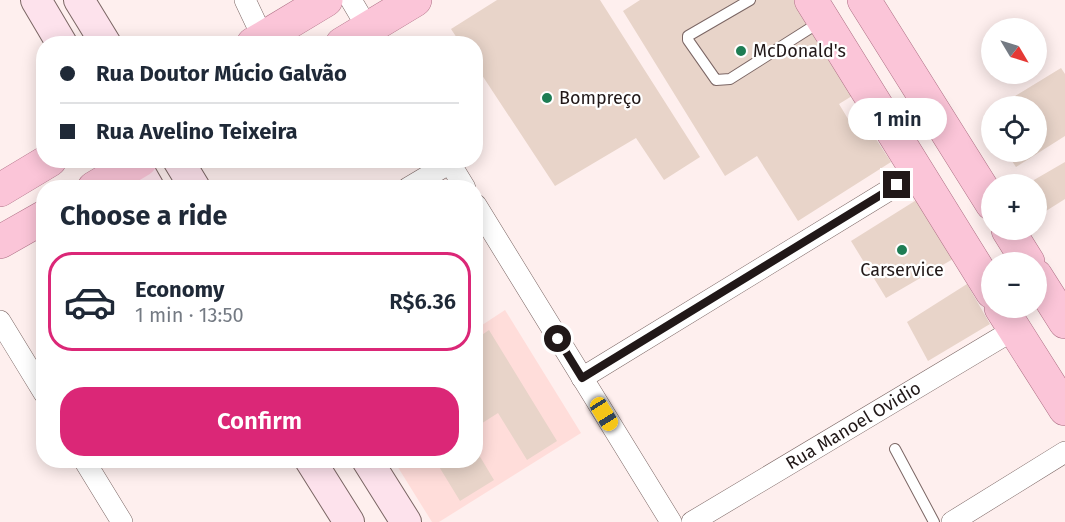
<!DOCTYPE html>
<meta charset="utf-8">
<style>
body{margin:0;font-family:"Fira Sans",sans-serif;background:#f2f2f3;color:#1f2937;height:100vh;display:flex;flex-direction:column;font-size:22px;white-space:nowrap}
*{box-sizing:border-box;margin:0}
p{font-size:20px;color:#747a83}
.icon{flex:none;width:33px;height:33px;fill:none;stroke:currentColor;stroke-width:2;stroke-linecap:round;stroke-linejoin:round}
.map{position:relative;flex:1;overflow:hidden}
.sheet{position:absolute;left:36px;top:180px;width:447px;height:288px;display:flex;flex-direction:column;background:#fff;border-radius:24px;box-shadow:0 3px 15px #0003}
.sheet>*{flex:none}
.guide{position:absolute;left:36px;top:36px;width:447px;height:132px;border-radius:24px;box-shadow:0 3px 15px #0003;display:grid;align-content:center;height:132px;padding:0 24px;background:#fff}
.needle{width:39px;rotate:128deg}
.buttons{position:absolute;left:981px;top:18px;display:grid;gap:12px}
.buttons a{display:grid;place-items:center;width:66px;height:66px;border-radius:50%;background:#fff;box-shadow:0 3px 15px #0003;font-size:30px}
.end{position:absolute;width:27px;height:27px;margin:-14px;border:8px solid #211818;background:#fff;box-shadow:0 0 0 3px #fff}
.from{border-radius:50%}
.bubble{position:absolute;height:42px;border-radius:21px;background:#fff;box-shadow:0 3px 15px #0003;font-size:20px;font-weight:600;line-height:42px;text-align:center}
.car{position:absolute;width:18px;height:36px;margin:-18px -9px;border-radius:8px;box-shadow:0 0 4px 2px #0007;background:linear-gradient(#f5c518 24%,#345 0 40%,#f5c518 0 76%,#345 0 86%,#f5c518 0)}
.guide b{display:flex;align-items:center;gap:21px;height:57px;font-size:22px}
.guide b+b{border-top:2px solid #e0e1e3}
.guide i{width:15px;height:15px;background:#1f2937}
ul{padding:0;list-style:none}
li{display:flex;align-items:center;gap:18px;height:99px;margin:0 12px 9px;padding:0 12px;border:3px solid #e0e1e3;border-radius:24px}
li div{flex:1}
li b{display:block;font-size:22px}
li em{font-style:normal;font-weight:600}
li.on{border-color:#db2777}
li>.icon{width:54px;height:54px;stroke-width:1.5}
h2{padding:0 24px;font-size:27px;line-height:72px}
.primary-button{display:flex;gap:12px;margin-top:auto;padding:12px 24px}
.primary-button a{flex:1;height:69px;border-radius:24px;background:#db2777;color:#fff;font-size:24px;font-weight:600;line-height:69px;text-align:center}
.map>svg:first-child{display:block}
.built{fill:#ffddda}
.building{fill:#e8d4c9}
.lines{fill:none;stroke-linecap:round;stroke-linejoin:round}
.service-casing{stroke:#7b6664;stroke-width:12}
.minor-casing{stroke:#7b6664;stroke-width:22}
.secondary-casing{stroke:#7b6664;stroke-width:32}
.primary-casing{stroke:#ad6f84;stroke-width:34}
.service{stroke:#fff;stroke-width:10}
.minor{stroke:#fff;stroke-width:21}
.secondary{stroke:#fde2ec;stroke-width:30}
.primary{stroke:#fbc5d8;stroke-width:33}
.route{stroke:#211818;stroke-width:8}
.poi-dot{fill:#1e7d54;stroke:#fff;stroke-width:2}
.labels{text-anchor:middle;stroke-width:4.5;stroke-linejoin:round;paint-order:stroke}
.poi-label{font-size:18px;fill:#211818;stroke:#fff;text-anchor:start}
.street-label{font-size:18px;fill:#211818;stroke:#fff}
</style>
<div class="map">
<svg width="1065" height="522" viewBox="0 0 1065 522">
<rect width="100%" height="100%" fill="#feefee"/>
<!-- built -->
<path class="built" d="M505,310L581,433L439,522H432L394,461L476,460V329Z"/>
<!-- building -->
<path class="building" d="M497,0H600L700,157L664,180L636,138L555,186L476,66V44H461L451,29Z
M640,0H804L860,91L839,104L859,137L870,130L891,162L798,221L757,156L725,176L623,11Z
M1061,68L1065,74V136L1016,167L1006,152H1036V106H999Z
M992,111V127L984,115Z
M1065,162V199L1046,211L1036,195V184H1027Z
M918,199L953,259L886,298L851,241Z
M967,284L990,324L928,361L907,322Z
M489,330L557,441L527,460L498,413L476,427V339Z
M476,450L494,480L460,501L435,460H476Z
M406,460H421L410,467Z"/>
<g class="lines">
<!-- service casing -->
<g class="service-casing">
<path id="service" d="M750,0L688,36V40L716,80L730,79L820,22
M895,449L934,522"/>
</g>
<!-- minor casing -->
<g class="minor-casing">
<g id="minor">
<path d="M245,0L263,38"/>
<path d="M351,0L377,44"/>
<path d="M448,160L465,188"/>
<path d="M408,188L450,163"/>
<path d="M476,205L671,522"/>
<path d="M0,321L44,393"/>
<path d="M582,378L917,173"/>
<path d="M84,460L122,522"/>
<path id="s1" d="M692,522L1015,329"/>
<path d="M952,522L1065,452"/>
</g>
</g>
<!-- secondary casing -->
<g class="secondary-casing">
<path id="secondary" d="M36,0L62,44
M79,0L106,44
M133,160L149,188
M178,160L195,188
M310,460L349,522
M367,460L406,522"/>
</g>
<!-- primary casing -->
<g class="primary-casing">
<path id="primary" d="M811,0L992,292
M864,0L992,204
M253,44L326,0
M342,44L415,0
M94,188L141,160
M0,190L50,160
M1008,230L1028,262
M0,242L44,217
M1036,276L1065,322
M1001,308L1065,409"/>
</g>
<!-- service -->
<use href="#service" class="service"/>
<!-- minor -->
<use href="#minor" class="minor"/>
<!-- secondary -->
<use href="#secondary" class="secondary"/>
<!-- primary -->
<use href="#primary" class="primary"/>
</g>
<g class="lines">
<!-- route -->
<path class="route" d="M558,339L582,378L897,185"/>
</g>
<!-- markers -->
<g class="poi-dot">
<circle cx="741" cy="51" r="6"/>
<circle cx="547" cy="98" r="6"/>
<circle cx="902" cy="250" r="6"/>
</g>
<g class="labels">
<!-- poi labels -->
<g class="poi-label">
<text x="753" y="57">McDonald's</text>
<text x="559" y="104">Bompreço</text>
<text x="902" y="276" text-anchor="middle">Carservice</text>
</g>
<!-- street labels -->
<g class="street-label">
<text dy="6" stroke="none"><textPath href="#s1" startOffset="188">Rua Manoel Ovidio</textPath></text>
</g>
</g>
</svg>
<div class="buttons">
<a><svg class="needle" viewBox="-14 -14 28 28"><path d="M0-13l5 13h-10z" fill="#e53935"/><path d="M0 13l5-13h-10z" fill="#747a83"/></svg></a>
<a><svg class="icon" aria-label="locate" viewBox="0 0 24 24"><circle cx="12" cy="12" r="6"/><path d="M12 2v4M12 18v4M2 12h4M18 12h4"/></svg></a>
<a>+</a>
<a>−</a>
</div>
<i class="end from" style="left:558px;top:339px"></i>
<i class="end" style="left:897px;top:185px"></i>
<div class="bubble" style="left:848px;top:98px;width:99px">1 min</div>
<i class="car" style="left:604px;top:414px;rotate:148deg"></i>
<div class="guide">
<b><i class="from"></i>Rua Doutor Múcio Galvão</b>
<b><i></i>Rua Avelino Teixeira</b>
</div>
<section class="sheet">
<h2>Choose a ride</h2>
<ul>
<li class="on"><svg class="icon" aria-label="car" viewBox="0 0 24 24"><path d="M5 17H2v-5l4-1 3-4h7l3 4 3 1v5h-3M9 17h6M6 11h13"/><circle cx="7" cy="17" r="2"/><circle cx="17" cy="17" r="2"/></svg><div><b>Economy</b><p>1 min · 13:50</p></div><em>R$6.36</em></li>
</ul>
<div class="primary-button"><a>Confirm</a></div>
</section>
</div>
